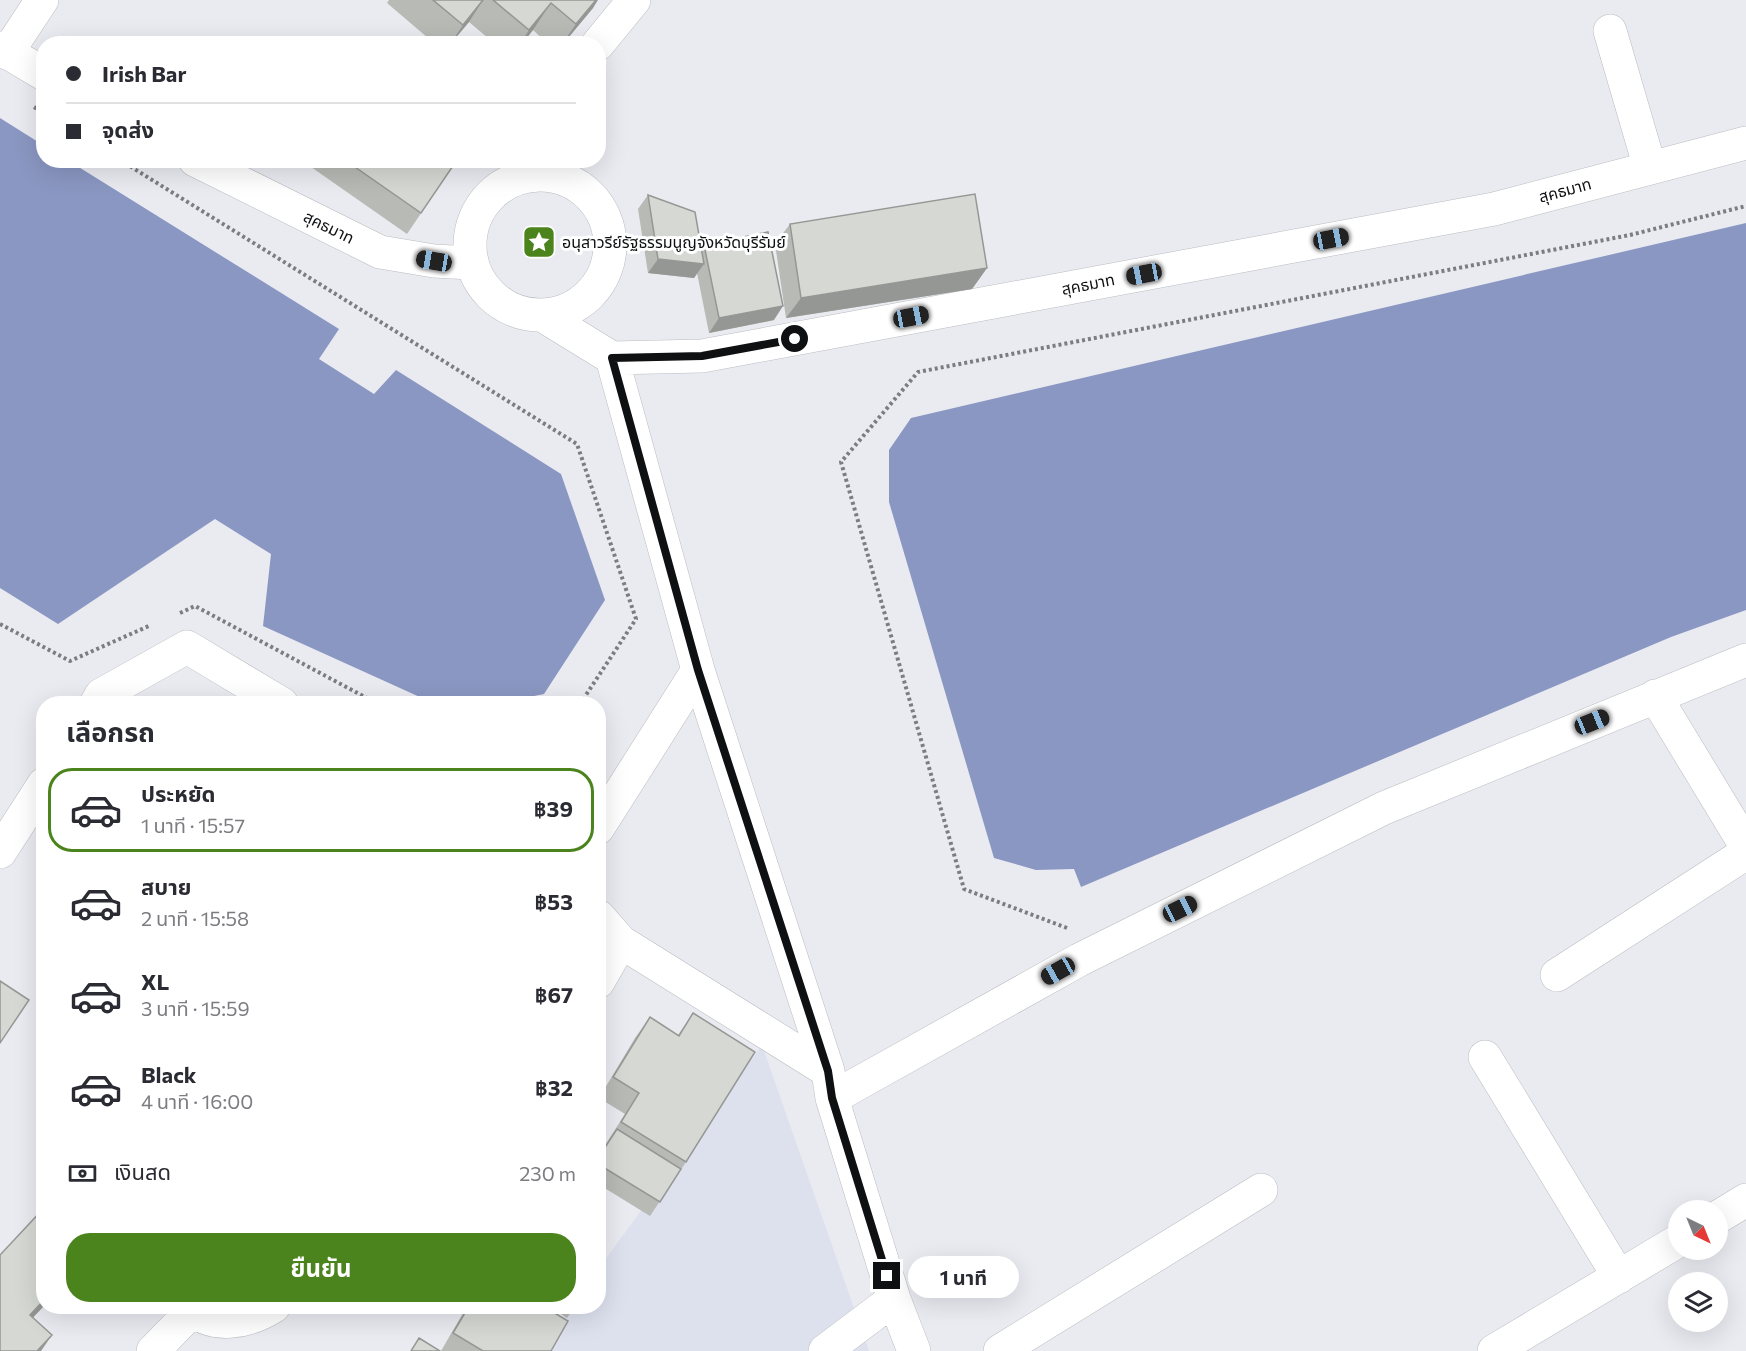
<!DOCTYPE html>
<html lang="th">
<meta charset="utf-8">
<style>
body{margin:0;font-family:Commissioner,"Noto Sans Thai",sans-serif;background:#f7f7f7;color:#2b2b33;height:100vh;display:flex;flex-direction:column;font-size:22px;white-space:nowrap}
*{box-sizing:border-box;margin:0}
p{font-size:20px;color:#7c7c81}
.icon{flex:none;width:33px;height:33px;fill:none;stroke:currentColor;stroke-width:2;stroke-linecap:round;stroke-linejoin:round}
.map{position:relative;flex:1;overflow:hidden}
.drawer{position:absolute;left:36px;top:696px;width:570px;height:618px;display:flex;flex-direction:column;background:#fff;border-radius:24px;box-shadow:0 6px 24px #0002}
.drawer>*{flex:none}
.hud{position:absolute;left:36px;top:36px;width:570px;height:132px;border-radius:24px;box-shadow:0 6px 24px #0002;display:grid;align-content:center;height:132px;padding:0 30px;background:#fff}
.needle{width:39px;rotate:137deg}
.tools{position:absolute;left:1668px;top:1200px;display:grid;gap:12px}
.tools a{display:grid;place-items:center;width:60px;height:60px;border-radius:50%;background:#fff;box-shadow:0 6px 24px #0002;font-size:30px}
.end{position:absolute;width:27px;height:27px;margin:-14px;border:8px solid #0f1012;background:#fff;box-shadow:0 0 0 3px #fff}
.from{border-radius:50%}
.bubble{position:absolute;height:42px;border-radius:21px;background:#fff;box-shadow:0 6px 24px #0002;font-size:20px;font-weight:700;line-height:42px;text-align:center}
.car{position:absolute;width:18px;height:36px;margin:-18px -9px;border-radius:8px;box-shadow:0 0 4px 2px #0007;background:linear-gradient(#222 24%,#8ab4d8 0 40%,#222 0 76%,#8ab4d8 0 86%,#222 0)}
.hud b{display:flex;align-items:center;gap:21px;height:57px;font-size:22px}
.hud b+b{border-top:2px solid #e1e1e2}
.hud i{width:15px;height:15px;background:#2b2b33}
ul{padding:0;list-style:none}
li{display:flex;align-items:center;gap:18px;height:84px;margin:0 12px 9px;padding:0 18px;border:3px solid transparent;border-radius:24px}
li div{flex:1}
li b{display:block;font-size:22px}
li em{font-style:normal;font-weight:700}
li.active{border-color:#4b831c}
li>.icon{width:54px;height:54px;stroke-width:1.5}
h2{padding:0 30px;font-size:27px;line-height:72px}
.pay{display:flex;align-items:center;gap:15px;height:66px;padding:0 30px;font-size:22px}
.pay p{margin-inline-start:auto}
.primary-button{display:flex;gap:12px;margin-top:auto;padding:12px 30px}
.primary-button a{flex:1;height:69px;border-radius:24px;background:#4b831c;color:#fff;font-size:24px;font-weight:700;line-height:69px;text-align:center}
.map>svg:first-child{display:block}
.built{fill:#dde1ee}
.water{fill:#8a97c2}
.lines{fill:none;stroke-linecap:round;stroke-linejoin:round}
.minor-casing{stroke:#babcc1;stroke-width:34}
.path{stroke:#7c7d80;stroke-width:4;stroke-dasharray:3 3;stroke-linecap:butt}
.minor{stroke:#fff;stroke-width:33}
.wall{fill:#b7bab5}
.shaded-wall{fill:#959794}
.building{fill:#d5d8d3;stroke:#959794;stroke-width:1.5}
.route{stroke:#0f1012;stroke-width:8}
.labels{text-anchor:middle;stroke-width:6;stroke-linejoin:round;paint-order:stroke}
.street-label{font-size:16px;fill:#0f1012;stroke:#fff}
.poi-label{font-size:16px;fill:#0f1012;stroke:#fff;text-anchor:start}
</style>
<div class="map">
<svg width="1746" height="1351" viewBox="0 0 1746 1351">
<rect width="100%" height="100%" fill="#eaebf1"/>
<!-- built -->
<path class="built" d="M762,1045L869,1351H537L570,1307L598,1306L599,1268Z"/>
<!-- water -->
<path class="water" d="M0,118L43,145L44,160L69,161L339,329L319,359L374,394L396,370L561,474L605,600L544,694L500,703H433L263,626L271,554L215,519L58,624L0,588Z
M1746,223V610L1671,637L1081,887L1074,869L1036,870L994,858L889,502V450L911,418Z"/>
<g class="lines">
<!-- minor casing -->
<g class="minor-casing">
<path id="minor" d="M1610,31L1650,168
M598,44L634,0
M0,48L44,74
M7,53L42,0
M195,160L380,252L434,261L471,263
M470 245a70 70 0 1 1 140 0a70 70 0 1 1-140 0Z
M542,315L612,358L702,356L1494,209L1746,143
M612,358L698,670L828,1071L832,1098L894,1299L914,1351
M1655,696L1746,846
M96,704L101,695L187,647L282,704
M598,828L698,670
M0,852L44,784
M598,916L621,942L598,982
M621,942L828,1071
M1557,975L1746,853
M1485,1057L1619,1277
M832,1098L1079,960L1384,808L1746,660
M1718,1217L1746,1200
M187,1306C213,1330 247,1323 274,1306
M153,1351L192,1311
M825,1351L894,1299
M1000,1351L1261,1190
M1494,1351L1678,1241"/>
</g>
<!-- path -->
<path class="path" d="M34,107L44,113
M120,160L577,444L636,619L580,704
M180,613L195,606L378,704
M0,624L70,661L151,625
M1067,928L964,889L841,462L918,372L1630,235L1746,206"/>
<!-- minor -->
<use href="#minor" class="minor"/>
</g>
<!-- wall -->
<path class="wall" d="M389,0H596L593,8L563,44H548L533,30L522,44H495L469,22L451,44H435L387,3Z
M301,160H457L407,234Z
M648,195L702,249L704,245L774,320L709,333L697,273L694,278L648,273L638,209Z
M790,224L987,268L972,289L786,318L775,244Z
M693,1013L686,1162L650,1216L598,1184V1156L625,1114L599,1098L635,1038L650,1017L678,1035Z
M467,1306H543L551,1351H441Z
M549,1306H575L567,1318Z"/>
<!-- shaded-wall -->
<path class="shaded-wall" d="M483,0L469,22L450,44L463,25Z
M596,0H598L593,8L563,44H562L576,24Z
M551,3L533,30L522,44H520L529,30Z
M658,259L704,264L694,278L648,273Z
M987,268L972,289L786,318L801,298Z
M783,306L774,320L709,333L719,318Z
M44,1300V1306L11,1341L30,1315Z
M52,1335L41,1351H37Z"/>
<!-- building -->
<path class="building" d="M433,0H483L463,25Z
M493,0H596L576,24L551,3L529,30Z
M345,160H457L421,213Z
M975,194L987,268L801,298L790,224Z
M648,195L695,212L704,264L658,259Z
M768,232L783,306L719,318L704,245Z
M0,981L29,1000L0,1043Z
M693,1013L755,1052L686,1162L621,1122L639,1093L613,1077L650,1017L679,1036Z
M617,1129L681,1169L660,1202L598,1164V1158Z
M44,1208V1300L30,1315L52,1335L37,1351H0V1255Z
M598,1255L604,1259L598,1268Z
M469,1306H543L568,1321L551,1351H483L453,1333Z
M419,1338L440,1351H411Z"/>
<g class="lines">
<!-- route -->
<path class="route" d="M795,339L702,356L612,358L698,670L828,1071L832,1098L887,1276"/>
</g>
<!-- icons -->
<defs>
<g id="sight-square" transform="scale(1.725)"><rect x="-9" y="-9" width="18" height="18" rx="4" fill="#4b831c" stroke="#fff"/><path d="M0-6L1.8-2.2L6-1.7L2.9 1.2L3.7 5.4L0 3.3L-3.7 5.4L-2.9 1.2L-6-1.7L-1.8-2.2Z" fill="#fff"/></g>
</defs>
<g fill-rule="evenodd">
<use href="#sight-square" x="539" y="242"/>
</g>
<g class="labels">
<!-- street labels -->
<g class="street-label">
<text transform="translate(1565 190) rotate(-15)" y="6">สุคธมาท</text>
<text transform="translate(329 227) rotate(26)" y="6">สุคธมาท</text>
<text transform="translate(1088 284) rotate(-11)" y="6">สุคธมาท</text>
</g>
<!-- poi labels -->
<g class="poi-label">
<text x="562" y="248">อนุสาวรีย์รัฐธรรมนูญจังหวัดบุรีรัมย์</text>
</g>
</g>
</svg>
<div class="tools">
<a><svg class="needle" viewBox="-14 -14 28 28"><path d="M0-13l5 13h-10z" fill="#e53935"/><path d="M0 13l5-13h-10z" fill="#7c7c81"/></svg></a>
<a><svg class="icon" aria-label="layers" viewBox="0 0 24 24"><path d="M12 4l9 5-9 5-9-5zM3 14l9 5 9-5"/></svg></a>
</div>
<i class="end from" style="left:795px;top:339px"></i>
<i class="end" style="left:887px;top:1276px"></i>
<div class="bubble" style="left:908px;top:1256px;width:111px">1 นาที</div>
<i class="car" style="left:1331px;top:239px;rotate:79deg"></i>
<i class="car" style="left:434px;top:261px;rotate:280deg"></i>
<i class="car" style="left:1144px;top:274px;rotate:259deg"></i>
<i class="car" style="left:911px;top:317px;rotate:79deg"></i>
<i class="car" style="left:1592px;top:722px;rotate:68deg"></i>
<i class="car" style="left:1180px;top:909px;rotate:64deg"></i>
<i class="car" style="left:1058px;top:971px;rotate:241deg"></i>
<div class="hud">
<b><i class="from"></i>Irish Bar</b>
<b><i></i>จุดส่ง</b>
</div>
<section class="drawer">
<h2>เลือกรถ</h2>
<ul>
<li class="active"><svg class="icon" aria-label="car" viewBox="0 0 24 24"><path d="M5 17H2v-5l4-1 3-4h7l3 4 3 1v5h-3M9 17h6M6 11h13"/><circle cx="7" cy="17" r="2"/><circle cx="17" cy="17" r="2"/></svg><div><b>ประหยัด</b><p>1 นาที · 15:57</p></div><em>฿39</em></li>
<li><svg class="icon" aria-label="car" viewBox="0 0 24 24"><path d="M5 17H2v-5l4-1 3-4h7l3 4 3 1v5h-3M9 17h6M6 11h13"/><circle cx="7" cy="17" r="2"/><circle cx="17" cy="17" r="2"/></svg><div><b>สบาย</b><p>2 นาที · 15:58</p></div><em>฿53</em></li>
<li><svg class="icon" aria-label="car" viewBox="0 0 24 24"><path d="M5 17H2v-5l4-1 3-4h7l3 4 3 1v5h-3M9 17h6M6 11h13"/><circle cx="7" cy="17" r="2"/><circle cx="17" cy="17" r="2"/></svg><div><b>XL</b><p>3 นาที · 15:59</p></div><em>฿67</em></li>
<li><svg class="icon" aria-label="car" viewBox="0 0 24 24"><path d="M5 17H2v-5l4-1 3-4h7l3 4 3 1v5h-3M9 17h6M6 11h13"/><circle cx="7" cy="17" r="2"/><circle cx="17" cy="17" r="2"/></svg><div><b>Black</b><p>4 นาที · 16:00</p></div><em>฿32</em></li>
</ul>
<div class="pay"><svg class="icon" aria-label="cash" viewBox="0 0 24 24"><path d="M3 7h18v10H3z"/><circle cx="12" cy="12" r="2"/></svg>เงินสด<p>230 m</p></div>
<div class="primary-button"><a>ยืนยัน</a></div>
</section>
</div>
